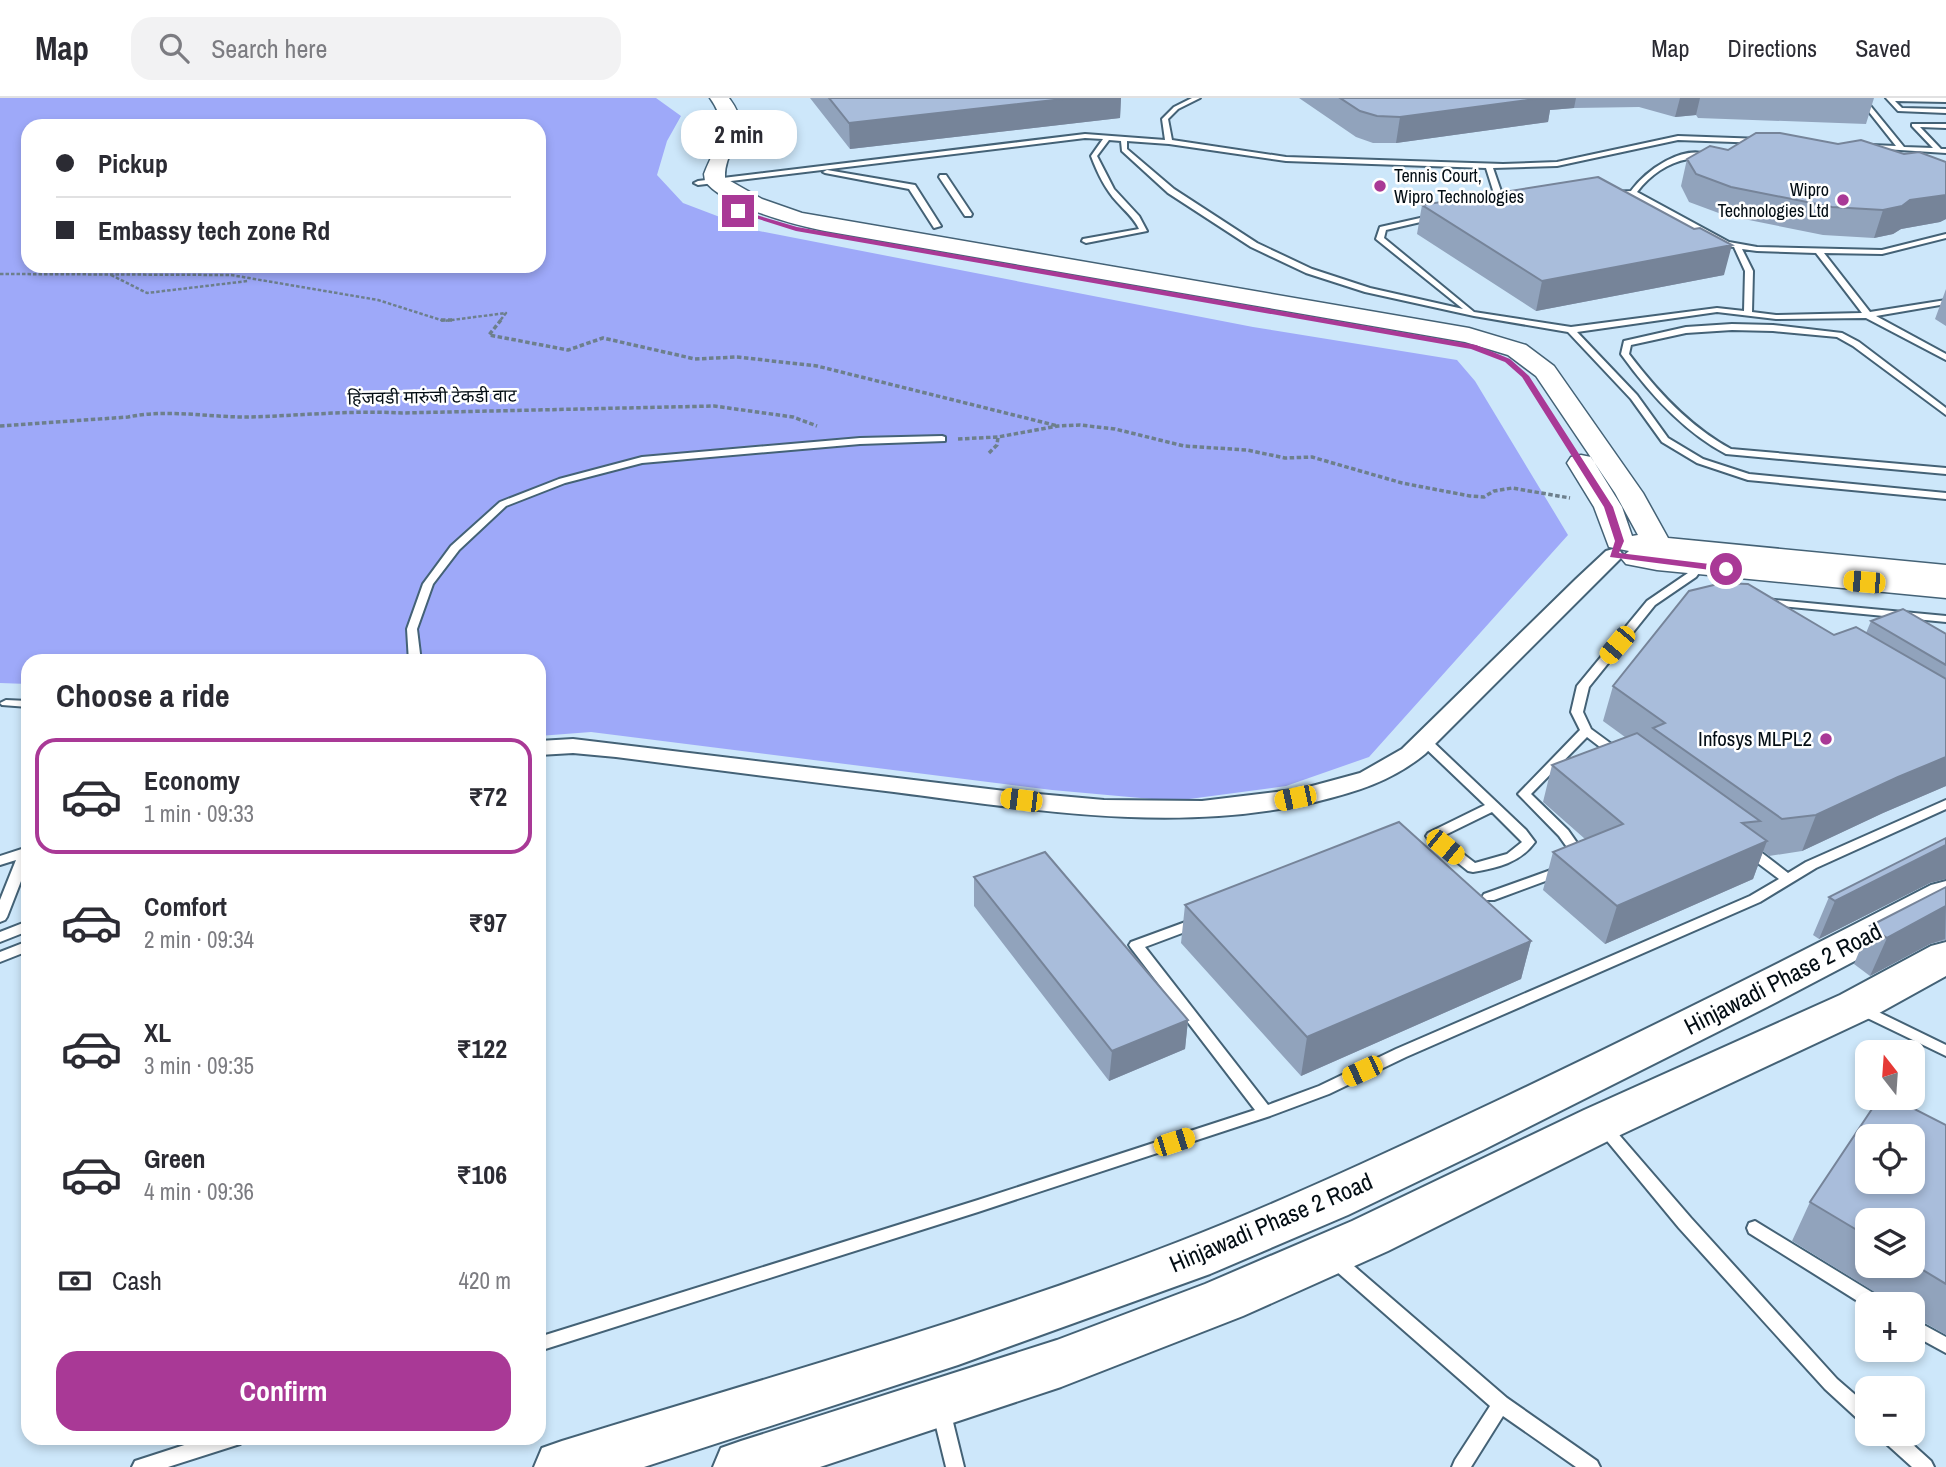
<!DOCTYPE html>
<meta charset="utf-8">
<style>
body{margin:0;font-family:"Archivo Narrow","Noto Sans Devanagari",sans-serif;background:#f2f2f3;color:#2b2b33;height:100vh;display:flex;flex-direction:column;font-size:26px;white-space:nowrap}
*{box-sizing:border-box;margin:0}
p{font-size:23px;color:#7c7c81}
.icon{flex:none;width:38px;height:38px;fill:none;stroke:currentColor;stroke-width:2;stroke-linecap:round;stroke-linejoin:round}
.map{position:relative;flex:1;overflow:hidden}
.drawer{position:absolute;left:21px;top:556px;width:525px;height:791px;display:flex;flex-direction:column;background:#fff;border-radius:21px;box-shadow:0 4px 10px #0003}
.drawer>*{flex:none}
.top-card{position:absolute;left:21px;top:21px;width:525px;height:154px;border-radius:21px;box-shadow:0 4px 10px #0003;display:grid;align-content:center;height:154px;padding:0 35px;background:#fff}
.needle{width:46px;rotate:343deg}
.controls{position:absolute;left:1855px;top:942px;display:grid;gap:14px}
.controls a{display:grid;place-items:center;width:70px;height:70px;border-radius:14px;background:#fff;box-shadow:0 4px 10px #0003;font-size:35px}
.end{position:absolute;width:32px;height:32px;margin:-16px;border:9px solid #a93996;background:#fff;box-shadow:0 0 0 4px #fff}
.from{border-radius:50%}
.bubble{position:absolute;height:49px;border-radius:21px;background:#fff;box-shadow:0 4px 10px #0003;font-size:23px;font-weight:800;line-height:49px;text-align:center}
.car{position:absolute;width:21px;height:42px;margin:-21px -10px;border-radius:9px;box-shadow:0 0 5px 2px #0007;background:linear-gradient(#f5c518 24%,#345 0 40%,#f5c518 0 76%,#345 0 86%,#f5c518 0)}
.top-card b{display:flex;align-items:center;gap:24px;height:66px;font-size:26px}
.top-card b+b{border-top:2px solid #e1e1e2}
.top-card i{width:18px;height:18px;background:#2b2b33}
ul{padding:0;list-style:none}
li{display:flex;align-items:center;gap:21px;height:116px;margin:0 14px 10px;padding:0 21px;border:4px solid transparent;border-radius:21px}
li div{flex:1}
li b{display:block;font-size:26px}
li em{font-style:normal;font-weight:800}
li.on{border-color:#a93996}
li>.icon{width:63px;height:63px;stroke-width:1.5}
h2{padding:0 35px;font-size:32px;line-height:84px}
.pay{display:flex;align-items:center;gap:18px;height:77px;padding:0 35px;font-size:26px}
.pay p{margin-inline-start:auto}
.action{display:flex;gap:14px;margin-top:auto;padding:14px 35px}
.action a{flex:1;height:80px;border-radius:21px;background:#a93996;color:#fff;font-size:28px;font-weight:800;line-height:80px;text-align:center}
header{display:flex;align-items:center;gap:42px;box-sizing:border-box;height:98px;padding:0 35px;background:#fff;border-bottom:2px solid #e1e1e2}
header strong{font-size:33px}
nav{display:flex;gap:38px;margin-inline-start:auto;font-size:24px}
.search{width:490px;height:63px;background:#f2f2f3;display:flex;align-items:center;gap:18px;box-sizing:border-box;padding:0 24px;border-radius:21px;color:#7c7c81;font-size:26px}
.map>svg:first-child{display:block}
.forest{fill:#9ea9f9;fill-rule:evenodd}
.lines{fill:none;stroke-linecap:round;stroke-linejoin:round}
.lane-casing{stroke:#446276;stroke-width:4}
.street-casing{stroke:#446276;stroke-width:4}
.secondary-casing{stroke:#446276;stroke-width:3}
.primary-casing{stroke:#446276;stroke-width:4}
.path-far1{stroke:#6d7f8c;stroke-width:2.5;stroke-dasharray:3.5 2;stroke-linecap:butt}
.path{stroke:#6d7f8c;stroke-width:3.5;stroke-dasharray:4.5 2.5;stroke-linecap:butt}
.lane{fill:#fff;fill-rule:evenodd}
.street{fill:#fff;fill-rule:evenodd}
.secondary{fill:#fff;fill-rule:evenodd}
.primary{fill:#fff;fill-rule:evenodd}
.wall{fill:#91a3bc;fill-rule:evenodd}
.shaded-wall{fill:#768499}
.building{fill:#a9bddb;stroke:#768499;stroke-width:2;fill-rule:evenodd}
.route{fill:#a93996}
.poi-dot{fill:#a93996;stroke:#fff;stroke-width:2.5}
.labels{text-anchor:middle;stroke-width:5;stroke-linejoin:round;paint-order:stroke}
.far-poi-label{font-size:18px;fill:#030d14;stroke:#fff;text-anchor:start}
.far-street-label{font-size:18px;fill:#030d14;stroke:#fff}
.poi-label{font-size:21px;fill:#030d14;stroke:#fff;text-anchor:end}
.near-street-label{font-size:24px;fill:#030d14;stroke:#fff}
</style>
<header>
<strong>Map</strong>
<div class="search"><svg class="icon" aria-label="search" viewBox="0 0 24 24"><circle cx="10" cy="10" r="6"/><path d="M15 15l6 6"/></svg>Search here</div>
<nav><a>Map</a><a>Directions</a><a>Saved</a></nav>
</header>
<div class="map">
<svg width="1946" height="1369" viewBox="0 0 1946 1369">
<rect width="100%" height="100%" fill="#cde7fa"/>
<!-- forest -->
<path class="forest" d="M0,0H656L681,18L667,43L657,77L683,105L754,132L1253,229L1457,262L1475,283L1568,437L1369,659L1286,688L1174,703L1052,692L591,634L539,638V564H28V586L0,585ZM28,28H539V168H28Z"/>
<g class="lines">
<!-- lane casing -->
<g class="lane-casing">
<path id="lane" d="M1192,0H1200L1178,11L1168,21L1172,42L1286,59L1503,66L1557,64L1678,38L1762,41L1765,43L1762,45L1678,42L1557,68L1493,70L1505,105L1501,107L1497,105L1486,70L1286,63L1169,46L1127,43V51L1174,91L1257,145L1312,171L1370,190L1463,211L1376,141L1380,129L1438,116V120L1386,132L1384,140L1474,214L1571,229L1717,210L1744,213L1745,173L1734,149L1724,148L1632,97L1612,98L1608,96L1612,94L1631,93C1646,72 1683,46 1709,57C1703,60 1695,59 1688,61C1667,65 1650,77 1637,94L1729,144L1757,149L1882,152L1946,136V140L1882,156L1824,155L1870,214L1946,202V206L1876,218L1946,256V262L1866,220L1776,221L1717,214L1577,234L1637,297L1668,340L1703,361L1749,376L1946,395V401L1748,382L1697,365L1662,344L1631,301L1568,234L1474,218L1365,194L1306,175L1251,149L1168,95L1122,53L1121,43L1109,42L1097,58L1114,91L1139,118L1147,133L1086,145L1082,143L1083,141L1139,131C1134,120 1125,113 1117,104C1105,91 1097,74 1091,58L1103,41L1085,40L698,87L694,85L698,83L1085,36L1165,42L1162,21L1174,9ZM1742,151L1757,153L1816,155L1862,215L1776,217L1752,214L1753,173Z
M1858,0H1864L1904,49L1933,50L1912,28V26H1946V30L1920,29L1941,51H1946V55L1869,50V48L1871,47L1896,48Z
M1886,0H1946V4L1895,3L1902,10L1946,11V15L1898,13Z
M827,72L915,87L941,128L934,130L909,91L825,75L823,74Z
M940,77H946L972,116L971,118H965L939,79Z
M1732,226L1773,227L1842,235L1859,244L1946,310V317L1853,248L1837,239L1773,233L1732,232L1686,235L1631,247L1629,256C1657,293 1690,329 1731,351L1946,370V376L1726,356C1683,333 1649,295 1621,256L1624,243L1686,229Z
M942,338L945,339V343L860,346L642,365L565,385L506,408L459,452L433,486L417,531L421,564H409L407,531L423,486L451,448L500,404L559,381L642,359L860,340Z
M1699,465L1704,468L1696,479L1655,507L1589,589L1583,614L1591,631L1621,653L1623,656L1621,659H1613L1587,639L1531,696L1568,732L1582,752L1584,760L1578,764L1573,763L1569,752L1559,738L1518,696L1580,632L1571,614L1577,588L1647,503L1688,475L1695,466Z
M1765,501L1946,518V524L1761,506L1760,504L1761,502Z
M6,602L28,603V609L2,607L0,605Z
M1426,640L1430,641L1526,732L1535,744C1520,765 1497,770 1473,774L1468,773L1428,741L1426,738L1428,735L1485,707L1422,647L1420,644L1422,641ZM1492,714L1522,744L1507,756L1475,765L1441,739Z
M1946,702V711L1816,770L1760,804L1406,959L1329,996L1270,1018L978,1114L539,1253V1239L978,1102L1255,1012L1131,850L1129,847L1131,844L1191,822H1201L1203,825L1201,828L1145,849L1268,1007L1319,988L1396,951L1750,798L1779,781L1743,754L1742,751L1743,748H1753L1788,775L1806,764Z
M28,749V765L7,819L5,822L0,824V802L16,762L0,767V758Z
M1562,768L1568,772L1567,775L1494,802H1484L1482,799L1484,796Z
M28,823V833L0,844V834Z
M28,843V853L0,864V854Z
M1862,906L1946,947V958L1857,915L1855,911L1857,907Z
M1603,1022L1608,1024L1691,1120L1837,1281L1867,1307V1326L1861,1324L1825,1291L1679,1130L1598,1032L1595,1028L1598,1024Z
M1755,1123L1883,1201L1885,1206H1867V1209L1749,1135L1747,1130L1749,1125Z
M1334,1154L1340,1156L1507,1300L1597,1363L1600,1369H1576L1503,1318L1471,1369H1452L1455,1362L1490,1308L1328,1166L1326,1161L1328,1156Z
M1913,1221L1946,1239V1255L1913,1237Z
M941,1304L947,1306L950,1312L964,1369H946L932,1312L935,1306Z
M1878,1335H1900L1931,1363L1934,1369H1912L1881,1341Z
M206,1340H243L240,1346L168,1369H132L135,1363Z"/>
</g>
<!-- street casing -->
<g class="street-casing">
<path id="street" d="M1613,451L1620,453L1623,457L1620,461L1425,656C1392,683 1356,694 1315,704C1176,736 1034,712 894,694C801,683 709,671 616,659L573,655L539,657V643L573,641L1005,693L1104,702L1202,703L1301,691L1360,675L1402,651L1576,481L1606,453Z"/>
</g>
<!-- secondary casing -->
<g class="secondary-casing">
<path id="secondary" d="M710,0H729C757,37 724,46 725,80L762,101L802,115L1469,230L1526,247L1554,268L1643,395L1668,440L1946,467V500L1657,472L1626,466L1621,460L1629,453L1609,449L1594,409L1567,365L1571,359L1581,357L1591,359L1622,409L1632,438L1638,437L1615,395L1536,278L1508,257L1465,244L825,133C795,127 723,108 705,83L704,76C716,45 732,31 710,0Z"/>
</g>
<!-- primary casing -->
<g class="primary-casing">
<path id="primary" d="M1946,783V815L1767,909L1483,1052L1348,1117L1210,1176L958,1267L644,1369H534L542,1350L562,1343C768,1279 977,1222 1178,1144C1289,1101 1397,1050 1505,999C1648,931 1790,860 1931,787Z
M1946,844V878L1872,919L1618,1038L1388,1153L1243,1218L1061,1289L820,1369H713L721,1350L741,1343L1057,1242L1205,1186L1352,1123L1584,1012L1840,897L1931,848Z"/>
</g>
<!-- path-far1 -->
<path class="path-far1" d="M0,176L231,177L378,202L444,223L506,215L499,224
M111,177L147,195L248,183"/>
<!-- path -->
<path class="path" d="M441,222H452
M501,222L489,237L568,252L603,240L695,261L737,259L817,268L1058,328
M0,328L128,319C167,311 207,319 246,319C298,318 350,312 402,315L714,308L793,319L817,328
M958,341L998,339L1058,328L1080,327L1115,331L1184,348L1247,352L1285,360L1312,359L1402,385L1470,398L1484,399L1494,393L1512,390L1570,400
M989,355L997,347L998,339"/>
<!-- lane -->
<use href="#lane" class="lane"/>
<!-- street -->
<use href="#street" class="street"/>
<!-- secondary -->
<use href="#secondary" class="secondary"/>
<!-- primary -->
<use href="#primary" class="primary"/>
</g>
<!-- wall -->
<path class="wall" d="M810,0H1121L1120,20L850,51Z
M1299,0H1874L1866,26L1698,20L1696,17L1675,19L1639,9L1574,10L1550,12L1548,24L1396,45H1373L1356,39Z
M1838,46L1946,64V121L1940,124L1901,131L1893,136L1874,140L1823,137L1724,117L1689,104L1681,88L1687,61L1728,52Z
M1422,107L1724,177L1536,213L1417,136Z
M1946,191V228L1935,221Z
M1871,523L1946,536V688L1883,715L1802,753L1769,758L1763,753L1753,781L1605,846L1543,792L1553,754L1585,741L1543,704L1552,667L1625,639L1603,623L1613,588L1834,537L1866,535Z
M974,779L1188,922L1185,951L1109,983L974,808Z
M1930,785L1819,841L1813,837L1829,799Z
M1946,789V842L1930,846L1870,878L1854,866L1870,828Z
M1185,807L1531,843L1521,881L1301,978L1181,845Z
M1946,1027V1237L1913,1218V1206H1894L1792,1143L1810,1104ZM1867,1122H1913V1167H1867Z"/>
<!-- shaded-wall -->
<path class="shaded-wall" d="M1072,0H1121L1120,20L850,51L849,25Z
M1543,0H1576L1574,10L1550,12L1548,24L1396,45L1400,19Z
M1680,0H1700L1696,17L1675,19Z
M1946,97V121L1940,124L1901,131L1893,136L1874,140L1883,112L1910,102Z
M1732,147L1724,177L1536,213L1542,183Z
M1946,659V688L1883,715L1802,753L1816,717L1898,679Z
M1767,743L1753,781L1605,846L1617,808Z
M1946,747V781L1930,785L1819,841L1835,803Z
M1946,808L1945,841L1930,846L1870,878L1887,840Z
M1531,843L1521,881L1301,978L1307,939Z
M1188,922L1185,951L1109,983L1112,953Z"/>
<!-- building -->
<path class="building" d="M829,0H1072L849,25Z
M1340,0H1543L1400,19L1377,18L1360,13Z
M1756,35H1780L1838,46L1861,42L1904,56L1919,54L1946,64V97L1910,102L1902,108L1883,112L1832,109L1731,89L1696,76L1687,61L1710,48L1728,52Z
M1598,79L1694,131L1700,130L1732,147L1542,183L1422,107Z
M1722,485L1748,486L1834,537L1856,529L1946,581V659L1898,679L1816,717L1782,721L1653,630L1665,625L1613,588L1689,493Z
M1903,511L1946,536V567L1871,523Z
M1637,635L1760,723L1742,725L1767,743L1617,808L1553,754L1623,726L1552,667Z
M1399,724L1531,843L1307,939L1185,807Z
M1946,740V747L1835,803L1829,799Z
M1045,754L1188,922L1112,953L974,779Z
M1946,789V808L1887,840L1870,828Z
M1880,999H1891L1946,1027V1186L1913,1166V1122H1867V1138L1810,1104ZM1867,1038H1913V1083H1867Z"/>
<!-- route -->
<path class="route" d="M736,111L797,129L1476,247L1510,261L1529,278L1613,409L1624,443L1619,455L1726,468L1731,471L1726,474L1610,459L1615,443L1604,409L1522,279L1505,264L1471,251L796,133L736,114Z"/>
<!-- markers -->
<g class="poi-dot">
<circle cx="1380" cy="88" r="7"/>
<circle cx="1843" cy="102" r="7"/>
<circle cx="1826" cy="641" r="7"/>
</g>
<g class="labels">
<!-- far-poi labels -->
<g class="far-poi-label">
<text x="1394" y="84">Tennis Court,<tspan x="1394" dy="21">Wipro Technologies</tspan></text>
<text x="1829" y="98" text-anchor="end">Wipro<tspan x="1829" dy="21">Technologies Ltd</tspan></text>
</g>
<!-- far-street labels -->
<g class="far-street-label">
<text transform="translate(432 299) rotate(-1)" y="6">हिंजवडी मारुंजी टेकडी वाट</text>
</g>
<!-- poi labels -->
<g class="poi-label">
<text x="1812" y="648">Infosys MLPL2</text>
</g>
<!-- near-street labels -->
<g class="near-street-label">
<text transform="translate(1783 881) rotate(-27)" y="8">Hinjawadi Phase 2 Road</text>
<text transform="translate(1271 1125) rotate(-23)" y="8">Hinjawadi Phase 2 Road</text>
</g>
</g>
</svg>
<div class="controls">
<a><svg class="needle" viewBox="-14 -14 28 28"><path d="M0-13l5 13h-10z" fill="#e53935"/><path d="M0 13l5-13h-10z" fill="#7c7c81"/></svg></a>
<a><svg class="icon" aria-label="locate" viewBox="0 0 24 24"><circle cx="12" cy="12" r="6"/><path d="M12 2v4M12 18v4M2 12h4M18 12h4"/></svg></a>
<a><svg class="icon" aria-label="layers" viewBox="0 0 24 24"><path d="M12 4l9 5-9 5-9-5zM3 14l9 5 9-5"/></svg></a>
<a>+</a>
<a>−</a>
</div>
<i class="end from" style="left:1726px;top:471px"></i>
<i class="end" style="left:738px;top:113px"></i>
<div class="bubble" style="left:681px;top:12px;width:116px">2 min</div>
<i class="car" style="left:1864px;top:484px;rotate:275deg"></i>
<i class="car" style="left:1617px;top:547px;rotate:220deg"></i>
<i class="car" style="left:1295px;top:700px;rotate:258deg"></i>
<i class="car" style="left:1021px;top:702px;rotate:277deg"></i>
<i class="car" style="left:1445px;top:749px;rotate:129deg"></i>
<i class="car" style="left:1362px;top:973px;rotate:245deg"></i>
<i class="car" style="left:1174px;top:1044px;rotate:72deg"></i>
<div class="top-card">
<b><i class="from"></i>Pickup</b>
<b><i></i>Embassy tech zone Rd</b>
</div>
<section class="drawer">
<h2>Choose a ride</h2>
<ul>
<li class="on"><svg class="icon" aria-label="car" viewBox="0 0 24 24"><path d="M5 17H2v-5l4-1 3-4h7l3 4 3 1v5h-3M9 17h6M6 11h13"/><circle cx="7" cy="17" r="2"/><circle cx="17" cy="17" r="2"/></svg><div><b>Economy</b><p>1 min · 09:33</p></div><em>₹72</em></li>
<li><svg class="icon" aria-label="car" viewBox="0 0 24 24"><path d="M5 17H2v-5l4-1 3-4h7l3 4 3 1v5h-3M9 17h6M6 11h13"/><circle cx="7" cy="17" r="2"/><circle cx="17" cy="17" r="2"/></svg><div><b>Comfort</b><p>2 min · 09:34</p></div><em>₹97</em></li>
<li><svg class="icon" aria-label="car" viewBox="0 0 24 24"><path d="M5 17H2v-5l4-1 3-4h7l3 4 3 1v5h-3M9 17h6M6 11h13"/><circle cx="7" cy="17" r="2"/><circle cx="17" cy="17" r="2"/></svg><div><b>XL</b><p>3 min · 09:35</p></div><em>₹122</em></li>
<li><svg class="icon" aria-label="car" viewBox="0 0 24 24"><path d="M5 17H2v-5l4-1 3-4h7l3 4 3 1v5h-3M9 17h6M6 11h13"/><circle cx="7" cy="17" r="2"/><circle cx="17" cy="17" r="2"/></svg><div><b>Green</b><p>4 min · 09:36</p></div><em>₹106</em></li>
</ul>
<div class="pay"><svg class="icon" aria-label="cash" viewBox="0 0 24 24"><path d="M3 7h18v10H3z"/><circle cx="12" cy="12" r="2"/></svg>Cash<p>420 m</p></div>
<div class="action"><a>Confirm</a></div>
</section>
</div>
